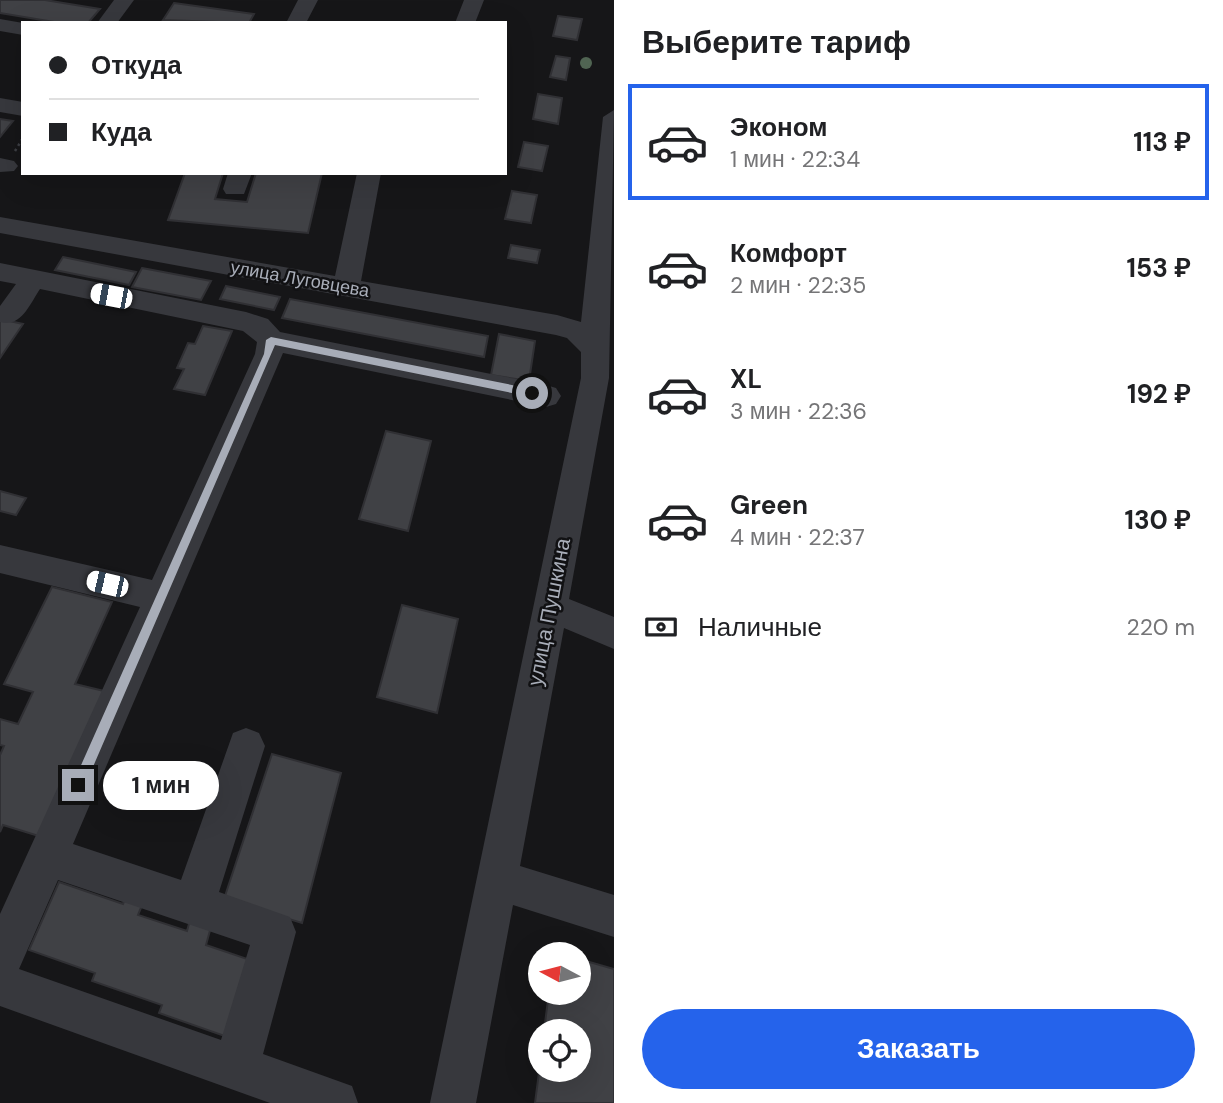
<!DOCTYPE html>
<html lang="ru">
<meta charset="utf-8">
<style>
body{margin:0;font-family:"DM Sans",sans-serif;background:#f6f6f6;color:#202124;height:100vh;display:flex;flex-direction:column;font-size:26px;white-space:nowrap}
*{box-sizing:border-box;margin:0}
p{font-size:23px;color:#757577}
.icon{flex:none;width:38px;height:38px;fill:none;stroke:currentColor;stroke-width:2;stroke-linecap:round;stroke-linejoin:round}
.map{position:relative;flex:1;overflow:hidden}
.side{display:flex;flex-direction:column;background:#fff;width:609px}
.side>*{flex:none}
.guide{position:absolute;left:21px;top:21px;width:486px;height:154px;border-radius:0px;box-shadow:0 7px 28px #0002;display:grid;align-content:center;height:154px;padding:0 28px;background:#fff}
.needle{width:46px;rotate:277deg}
.tools{position:absolute;left:528px;top:942px;display:grid;gap:14px}
.tools a{display:grid;place-items:center;width:63px;height:63px;border-radius:50%;background:#fff;box-shadow:0 7px 28px #0002;font-size:35px}
.end{position:absolute;width:32px;height:32px;margin:-16px;border:9px solid #a8adb8;background:#111;box-shadow:0 0 0 4px #111}
.from{border-radius:50%}
.bubble{position:absolute;height:49px;border-radius:24px;background:#fff;box-shadow:0 7px 28px #0002;font-size:23px;font-weight:700;line-height:49px;text-align:center}
.car{position:absolute;width:21px;height:42px;margin:-21px -10px;border-radius:9px;box-shadow:0 0 5px 2px #0007;background:linear-gradient(#fff 24%,#345 0 40%,#fff 0 76%,#345 0 86%,#fff 0)}
.guide b{display:flex;align-items:center;gap:24px;height:66px;font-size:26px}
.guide b+b{border-top:2px solid #e0e0e0}
.guide i{width:18px;height:18px;background:#202124}
ul{padding:0;list-style:none}
li{display:flex;align-items:center;gap:21px;height:116px;margin:0 14px 10px;padding:0 14px;border:4px solid transparent;border-radius:0px}
li div{flex:1}
li b{display:block;font-size:26px}
li em{font-style:normal;font-weight:700}
li.active{border-color:#2563eb}
li>.icon{width:63px;height:63px;stroke-width:1.5}
h2{padding:0 28px;font-size:32px;line-height:84px}
.pay{display:flex;align-items:center;gap:18px;height:77px;padding:0 28px;font-size:26px}
.pay p{margin-inline-start:auto}
.button{display:flex;gap:14px;margin-top:auto;padding:14px 28px}
.button a{flex:1;height:80px;border-radius:42px;background:#2563eb;color:#fff;font-size:28px;font-weight:700;line-height:80px;text-align:center}
main{display:flex;flex:1;min-height:0}
.map>svg:first-child{display:block}
.building{fill:#404145;stroke:#303034;stroke-width:2}
.lines{fill:none;stroke-linecap:round;stroke-linejoin:round}
.path{stroke:#3d3f44;stroke-width:2.5;stroke-dasharray:2.5 3.5;stroke-linecap:butt}
.minor{fill:#37383d;fill-rule:evenodd}
.tree{fill:#506452}
.route{fill:#a8adb8}
.labels{text-anchor:middle;stroke-width:5;stroke-linejoin:round;paint-order:stroke}
.far-street-label{font-size:18px;fill:#a8adb8;stroke:#111113}
.street-label{font-size:21px;fill:#a8adb8;stroke:#111113}
</style>
<main>
<div class="map">
<svg width="614" height="1103" viewBox="0 0 614 1103">
<rect width="100%" height="100%" fill="#161618"/>
<!-- building -->
<path class="building" d="M0,0H45L100,9L88,23H60L0,13Z
M174,3L254,14L249,23L163,20Z
M558,16L582,19L577,40L553,36Z
M556,56L570,58L566,80L550,77Z
M538,94L562,98L558,124L533,119Z
M0,119L13,121L0,137Z
M524,142L548,146L542,171L518,167Z
M185,173H223L215,199L247,202L256,173H322L308,233L168,220Z
M512,191L537,195L531,223L505,219Z
M511,245L540,250L537,263L508,258Z
M63,257L136,272L129,285L55,270Z
M142,268L211,281L201,300L132,287Z
M226,286L280,297L274,310L220,299Z
M290,299L488,336L484,357L282,318Z
M0,319L23,324L0,358Z
M203,326L232,331L205,395L174,389L184,369L177,368L188,343L195,344Z
M499,334L535,341L529,381L491,375Z
M386,431L431,441L408,531L359,519Z
M0,491L26,498L16,515L0,511Z
M52,587L112,602L75,684L104,691L42,837L3,825L0,832V755L4,746L0,745V719L18,724L33,692L4,684Z
M402,605L458,619L437,713L377,697Z
M272,754L341,773L302,923L224,899Z
M59,882L123,904L128,892L145,898L138,915L187,931L190,920L211,927L206,945L259,963L236,1040L159,1013L162,1005L92,981L95,973L29,950Z
M579,959L614,969V1103H535L541,1057V1069H579V1031H544L549,992H579Z"/>
<g class="lines">
<!-- path -->
<path class="path" d="M15,151L23,138"/>
<!-- minor -->
<path class="minor" d="M114,0H134L117,23H97Z
M298,0H318L306,23H286Z
M464,0H484L475,23H455Z
M0,19L23,23V35L0,31Z
M0,98L23,102V116L0,112Z
M614,110L609,378L569,599L614,617V649L564,628L520,866L614,895V937L513,905L476,1103H430L581,378V352L567,338L556,335L0,233V217L335,276L357,173H381L361,281L557,315L581,322L603,117Z
M0,158L14,161L18,166L14,171L0,172Z
M228,173H252L244,194H226L223,189Z
M0,263L246,312L268,319L280,332L546,385L556,388L561,396L556,404L546,407L283,353L73,844L181,880L233,733L246,728L259,733L265,746L219,892L290,917L296,932L263,1054L352,1086L358,1103H270L0,1006V914L140,607L0,573V545L152,580L255,354L257,342L243,331L40,289C30,304 21,328 0,322V306L16,284L0,281ZM58,880L250,945L221,1040L19,969Z"/>
</g>
<!-- trees -->
<circle class="tree" cx="586" cy="63" r="6"/>
<!-- route -->
<path class="route" d="M271,337L532,389L537,393L532,397L275,345L83,790H74V781L264,354L266,340Z"/>
<g class="labels">
<!-- far-street labels -->
<g class="far-street-label">
<text transform="translate(300 279) rotate(10)" y="6">улица Луговцева</text>
</g>
<!-- street labels -->
<g class="street-label">
<text transform="translate(549 612) rotate(-79)" y="7">улица Пушкина</text>
</g>
</g>
</svg>
<div class="tools">
<a><svg class="needle" viewBox="-14 -14 28 28"><path d="M0-13l5 13h-10z" fill="#e53935"/><path d="M0 13l5-13h-10z" fill="#757577"/></svg></a>
<a><svg class="icon" aria-label="locate" viewBox="0 0 24 24"><circle cx="12" cy="12" r="6"/><path d="M12 2v4M12 18v4M2 12h4M18 12h4"/></svg></a>
</div>
<i class="end from" style="left:532px;top:393px"></i>
<i class="end" style="left:78px;top:785px"></i>
<div class="bubble" style="left:103px;top:761px;width:116px">1 мин</div>
<i class="car" style="left:111px;top:296px;rotate:281deg"></i>
<i class="car" style="left:107px;top:584px;rotate:283deg"></i>
<div class="guide">
<b><i class="from"></i>Откуда</b>
<b><i></i>Куда</b>
</div>
</div>
<section class="side">
<h2>Выберите тариф</h2>
<ul>
<li class="active"><svg class="icon" aria-label="car" viewBox="0 0 24 24"><path d="M5 17H2v-5l4-1 3-4h7l3 4 3 1v5h-3M9 17h6M6 11h13"/><circle cx="7" cy="17" r="2"/><circle cx="17" cy="17" r="2"/></svg><div><b>Эконом</b><p>1 мин · 22:34</p></div><em>113 ₽</em></li>
<li><svg class="icon" aria-label="car" viewBox="0 0 24 24"><path d="M5 17H2v-5l4-1 3-4h7l3 4 3 1v5h-3M9 17h6M6 11h13"/><circle cx="7" cy="17" r="2"/><circle cx="17" cy="17" r="2"/></svg><div><b>Комфорт</b><p>2 мин · 22:35</p></div><em>153 ₽</em></li>
<li><svg class="icon" aria-label="car" viewBox="0 0 24 24"><path d="M5 17H2v-5l4-1 3-4h7l3 4 3 1v5h-3M9 17h6M6 11h13"/><circle cx="7" cy="17" r="2"/><circle cx="17" cy="17" r="2"/></svg><div><b>XL</b><p>3 мин · 22:36</p></div><em>192 ₽</em></li>
<li><svg class="icon" aria-label="car" viewBox="0 0 24 24"><path d="M5 17H2v-5l4-1 3-4h7l3 4 3 1v5h-3M9 17h6M6 11h13"/><circle cx="7" cy="17" r="2"/><circle cx="17" cy="17" r="2"/></svg><div><b>Green</b><p>4 мин · 22:37</p></div><em>130 ₽</em></li>
</ul>
<div class="pay"><svg class="icon" aria-label="cash" viewBox="0 0 24 24"><path d="M3 7h18v10H3z"/><circle cx="12" cy="12" r="2"/></svg>Наличные<p>220 m</p></div>
<div class="button"><a>Заказать</a></div>
</section>
</main>
